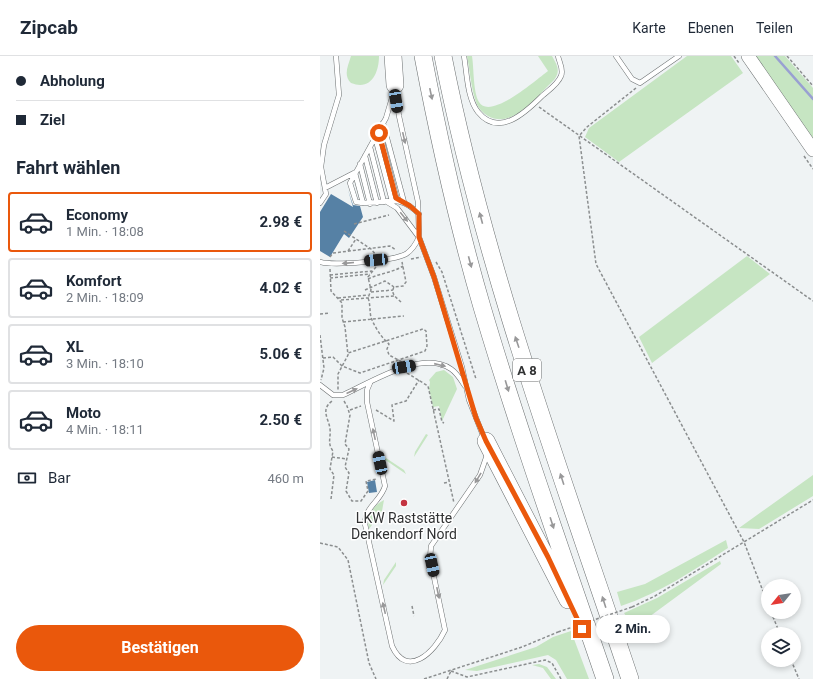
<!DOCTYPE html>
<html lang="de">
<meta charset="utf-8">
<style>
body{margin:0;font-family:Roboto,sans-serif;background:#f2f2f3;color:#1f2937;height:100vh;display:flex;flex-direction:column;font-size:15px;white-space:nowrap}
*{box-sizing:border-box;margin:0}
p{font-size:13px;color:#747a83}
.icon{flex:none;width:22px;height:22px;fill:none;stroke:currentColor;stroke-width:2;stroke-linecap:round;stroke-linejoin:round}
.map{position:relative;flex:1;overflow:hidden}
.details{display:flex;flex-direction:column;background:#fff;width:320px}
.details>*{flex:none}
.banner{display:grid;align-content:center;height:88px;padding:0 16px;background:#fff}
.needle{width:26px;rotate:240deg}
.controls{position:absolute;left:441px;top:523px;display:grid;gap:8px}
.controls a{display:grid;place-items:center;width:40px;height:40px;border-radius:50%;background:#fff;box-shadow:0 2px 6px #0003;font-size:20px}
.end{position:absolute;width:18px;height:18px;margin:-9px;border:5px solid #ea580c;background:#fff;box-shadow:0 0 0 2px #fff}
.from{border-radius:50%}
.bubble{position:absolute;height:28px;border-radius:14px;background:#fff;box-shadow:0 2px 6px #0003;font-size:13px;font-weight:700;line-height:28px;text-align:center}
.car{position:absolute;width:12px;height:24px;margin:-12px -6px;border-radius:5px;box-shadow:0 0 3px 1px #0007;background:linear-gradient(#222 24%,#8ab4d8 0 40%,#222 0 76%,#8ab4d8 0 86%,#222 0)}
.banner b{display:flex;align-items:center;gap:14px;height:38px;font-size:15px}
.banner b+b{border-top:1px solid #e0e1e3}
.banner i{width:10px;height:10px;background:#1f2937}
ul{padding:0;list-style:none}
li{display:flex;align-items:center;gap:12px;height:60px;margin:0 8px 6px;padding:0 8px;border:2px solid #e0e1e3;border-radius:4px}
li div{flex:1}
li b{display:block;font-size:15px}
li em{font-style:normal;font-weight:700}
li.current{border-color:#ea580c}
li>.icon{width:36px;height:36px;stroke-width:1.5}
h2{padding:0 16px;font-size:18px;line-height:48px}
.pay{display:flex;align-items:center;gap:10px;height:44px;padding:0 16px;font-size:15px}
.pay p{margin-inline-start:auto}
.cta{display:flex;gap:8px;margin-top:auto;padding:8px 16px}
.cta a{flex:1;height:46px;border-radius:24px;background:#ea580c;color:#fff;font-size:16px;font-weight:700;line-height:46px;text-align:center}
header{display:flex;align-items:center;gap:24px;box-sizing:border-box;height:56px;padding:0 20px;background:#fff;border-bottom:1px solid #e0e1e3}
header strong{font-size:19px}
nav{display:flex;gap:22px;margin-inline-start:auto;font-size:14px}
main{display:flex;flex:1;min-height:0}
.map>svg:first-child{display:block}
.green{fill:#c6e5c2}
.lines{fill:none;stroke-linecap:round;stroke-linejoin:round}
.stream{stroke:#99a0d2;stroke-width:2.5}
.building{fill:#5681a5}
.service-casing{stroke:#6b6f70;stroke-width:5.5}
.secondary-casing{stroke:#6b6f70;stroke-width:14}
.motorway-casing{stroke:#6b6f70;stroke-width:18}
.path{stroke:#8b8e8f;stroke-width:1.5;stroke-dasharray:3 2;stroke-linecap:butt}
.service{stroke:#fff;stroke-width:4.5}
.secondary{stroke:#fff;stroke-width:13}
.motorway{stroke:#fff;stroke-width:17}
.path-bridge{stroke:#8b8e8f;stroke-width:1.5;stroke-dasharray:3 2;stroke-linecap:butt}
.oneway{fill:#989899}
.route{stroke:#ea580c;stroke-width:5}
.poi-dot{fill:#c43441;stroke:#fff;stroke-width:1.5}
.labels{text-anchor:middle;stroke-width:3;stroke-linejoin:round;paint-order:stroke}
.shield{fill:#fff;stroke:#6f7070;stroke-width:1}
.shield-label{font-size:13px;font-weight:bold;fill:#313233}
.poi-label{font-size:14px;fill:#313233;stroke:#fff}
</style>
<header>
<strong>Zipcab</strong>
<nav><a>Karte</a><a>Ebenen</a><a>Teilen</a></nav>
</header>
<main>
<section class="details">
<div class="banner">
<b><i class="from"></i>Abholung</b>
<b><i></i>Ziel</b>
</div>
<h2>Fahrt wählen</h2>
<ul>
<li class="current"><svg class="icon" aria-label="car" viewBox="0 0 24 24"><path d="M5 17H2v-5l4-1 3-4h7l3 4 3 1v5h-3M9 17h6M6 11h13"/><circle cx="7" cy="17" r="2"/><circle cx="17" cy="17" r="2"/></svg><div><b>Economy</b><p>1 Min. · 18:08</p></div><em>2.98 €</em></li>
<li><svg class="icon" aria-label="car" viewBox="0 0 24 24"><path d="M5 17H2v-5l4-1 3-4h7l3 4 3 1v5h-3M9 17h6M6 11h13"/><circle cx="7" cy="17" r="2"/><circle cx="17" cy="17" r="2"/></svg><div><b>Komfort</b><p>2 Min. · 18:09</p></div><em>4.02 €</em></li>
<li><svg class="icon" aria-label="car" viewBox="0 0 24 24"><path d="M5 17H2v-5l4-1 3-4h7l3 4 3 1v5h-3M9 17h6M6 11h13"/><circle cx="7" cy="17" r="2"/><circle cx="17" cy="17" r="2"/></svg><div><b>XL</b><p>3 Min. · 18:10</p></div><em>5.06 €</em></li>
<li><svg class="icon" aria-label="car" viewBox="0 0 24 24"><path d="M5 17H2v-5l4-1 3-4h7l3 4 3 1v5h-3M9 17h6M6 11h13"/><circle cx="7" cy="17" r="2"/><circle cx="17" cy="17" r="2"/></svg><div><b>Moto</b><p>4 Min. · 18:11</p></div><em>2.50 €</em></li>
</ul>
<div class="pay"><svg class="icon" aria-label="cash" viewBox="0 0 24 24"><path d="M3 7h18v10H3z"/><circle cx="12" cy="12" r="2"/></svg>Bar<p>460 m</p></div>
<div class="cta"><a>Bestätigen</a></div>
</section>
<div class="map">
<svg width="493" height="623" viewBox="0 0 493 623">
<rect width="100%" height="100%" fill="#eff3f4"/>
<!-- green -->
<path class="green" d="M31,0H59C59,17 51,35 31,27C23,19 28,10 31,0Z
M147,0H152C154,12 153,36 159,46C170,65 217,23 228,15L218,0H232C237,9 241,15 234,24C218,39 193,74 168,60C163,57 158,52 156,46C151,32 150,15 147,0Z
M367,0H411L423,17L299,106L265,81L269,72Z
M432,0H465L493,32V87Z
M427,200L450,218L332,307L319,281Z
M124,314L133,321L137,333L122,365L119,350L113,351L109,333L110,326L109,324L116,316Z
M106,378L108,379L94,401L95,396Z
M66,402L84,414L86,418L64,403Z
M493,419V440L439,473L419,472Z
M64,444L62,455L49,473C46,461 53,449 64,444Z
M406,484L408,492C374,514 340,537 301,550L297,536L325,528Z
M400,505L401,508L314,572L304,557L337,542Z
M76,506V510L63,529L64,524Z
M251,575L269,623H247L236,604L228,599L157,615L145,614L216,591L233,581Z
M219,608L227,611L236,623H231L223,612L212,609Z"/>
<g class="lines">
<!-- stream -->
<path class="stream" d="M455,0L493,43"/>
</g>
<!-- building -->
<path class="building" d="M28,134L33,149L40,150L43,161L29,182L24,178L10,201L0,195V156L11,138L33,151Z
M55,424L57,436L49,437L47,426Z"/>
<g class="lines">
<!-- service casing -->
<g class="service-casing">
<path id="service" d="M144,0C147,17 147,42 158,56C179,82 206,56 222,40C229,34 238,28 241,20C244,13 239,6 238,0
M296,0L312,23L320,27L359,0
M75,33L79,60L98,146L99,181L114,221L142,311L149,344L164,382
M74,35L66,62L30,127L36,146C63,151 76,134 99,158
M63,67L84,146
M59,74L77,144
M55,81L72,145
M50,91L64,146
M45,100L57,147
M40,108L50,148
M35,117L43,147
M5,132L34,117
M67,146L77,152L98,180
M0,147L6,138L1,111L4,89L19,39L16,0
M0,206C14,210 73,205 86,198C92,194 96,188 99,181
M50,327L47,334V346L65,430C61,445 45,450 45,468L72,590C87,623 115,596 125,574L110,502L111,490L160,419L167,399
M0,329L13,339H23C50,327 102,293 131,313C137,317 141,324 145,330"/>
</g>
<!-- secondary casing -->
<g class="secondary-casing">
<path id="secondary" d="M428,0L493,94"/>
</g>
<!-- motorway casing -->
<g class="motorway-casing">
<path id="motorway" d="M73,0L75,29
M103,0C119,84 138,169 162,251C199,376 243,500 285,623
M123,0C165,213 241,417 310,623
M166,385L248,544"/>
</g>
<!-- path -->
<path class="path" d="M414,0L419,7
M467,0L493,30
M316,32L267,71L259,80L276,208L424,486L448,548
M219,51L493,245
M484,100L493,113
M34,168L69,159
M24,175L51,193L56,199
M28,195L36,183
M10,201L13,197L70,190L76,194
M91,203L101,201
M116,206L122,216L156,323
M56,211L48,221L51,234L48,242C51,249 49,258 52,264C56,273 62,282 69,288L67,293L69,299L82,306
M10,213L11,235L22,247V262L25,271L28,299L18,318V334
M10,219L52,215
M10,222L50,218
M48,223C60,217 72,217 83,210
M45,234L65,225L74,231
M51,236L73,234
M18,242L48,239
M21,244L74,240
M81,246C77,242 70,238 74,231L83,230L86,226L82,206
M0,258L10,257
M23,266L84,260
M0,279L4,312L1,324
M3,302L13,301L22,310L40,317L105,295L107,290L106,275L103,273L28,297
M87,317L108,330L134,447
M24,345L27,350L30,359L25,388L29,393L25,411L29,417L26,435L32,445H41L48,435L46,425L57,423
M30,354L41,350
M56,354L74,365L72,349L86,345L99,324
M113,354L119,353L122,366L124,367
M12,401L27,403
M124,427L129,426
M11,443L14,419L10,413L13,395C7,387 11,382 10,373C9,363 0,354 12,345
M0,487L18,491L28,504L49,607L56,623
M92,550L94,560
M312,551L335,540L493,444
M451,556L460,578
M471,604L479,623
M131,615L147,621L225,604L232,607L241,623
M104,623L202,591L238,576
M127,623L131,615"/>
<!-- service -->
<use href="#service" class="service"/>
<!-- secondary -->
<use href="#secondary" class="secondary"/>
<!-- motorway -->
<use href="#motorway" class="motorway"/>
<!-- path-bridge -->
<path class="path-bridge" d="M238,576L312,551"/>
</g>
<!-- one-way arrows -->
<defs><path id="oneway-solid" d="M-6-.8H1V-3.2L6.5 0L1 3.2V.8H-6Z"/></defs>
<g class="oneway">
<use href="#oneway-solid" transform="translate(111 38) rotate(78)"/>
<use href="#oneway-solid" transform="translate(84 82) rotate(77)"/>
<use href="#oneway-solid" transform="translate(84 161) rotate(51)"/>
<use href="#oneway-solid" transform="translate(161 162) rotate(-105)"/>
<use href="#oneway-solid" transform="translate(150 206) rotate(75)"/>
<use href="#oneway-solid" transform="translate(28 207) rotate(175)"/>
<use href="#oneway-solid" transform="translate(197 286) rotate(-109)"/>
<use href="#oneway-solid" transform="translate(120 309) rotate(13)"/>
<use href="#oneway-solid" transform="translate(187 330) rotate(73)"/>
<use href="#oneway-solid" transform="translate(32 335) rotate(-24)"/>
<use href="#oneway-solid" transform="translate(54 378) rotate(-102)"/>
<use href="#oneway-solid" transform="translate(158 422) rotate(121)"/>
<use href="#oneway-solid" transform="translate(242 423) rotate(-108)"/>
<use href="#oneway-solid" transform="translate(232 467) rotate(72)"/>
<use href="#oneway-solid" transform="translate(118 537) rotate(78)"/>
<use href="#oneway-solid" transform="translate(284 546) rotate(-108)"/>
<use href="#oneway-solid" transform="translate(64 552) rotate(-103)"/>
</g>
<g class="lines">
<!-- route -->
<path class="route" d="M59,77L76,142L90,150L99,158V181L114,221L156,362L166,385L228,501L262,573"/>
</g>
<!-- markers -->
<circle class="poi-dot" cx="84" cy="447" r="4"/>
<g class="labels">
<!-- shield labels -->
<rect class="shield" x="193" y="303" width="28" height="22" rx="3"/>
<g class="shield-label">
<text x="207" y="319">A 8</text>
</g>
<!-- poi labels -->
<g class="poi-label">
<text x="84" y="467">LKW Raststätte<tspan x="84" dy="16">Denkendorf Nord</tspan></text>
</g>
</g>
</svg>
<div class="controls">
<a><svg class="needle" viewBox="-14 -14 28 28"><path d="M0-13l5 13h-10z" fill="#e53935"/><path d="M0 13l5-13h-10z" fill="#747a83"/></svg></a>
<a><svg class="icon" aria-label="layers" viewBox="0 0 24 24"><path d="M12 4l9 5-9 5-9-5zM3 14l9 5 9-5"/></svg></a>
</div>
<i class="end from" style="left:59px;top:77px"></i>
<i class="end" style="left:262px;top:573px"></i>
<div class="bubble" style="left:276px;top:559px;width:74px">2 Min.</div>
<i class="car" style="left:76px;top:45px;rotate:171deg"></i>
<i class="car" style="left:56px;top:204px;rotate:265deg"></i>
<i class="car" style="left:84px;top:311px;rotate:80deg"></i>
<i class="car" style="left:60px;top:407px;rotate:348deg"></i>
<i class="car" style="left:112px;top:509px;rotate:168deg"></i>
</div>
</main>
